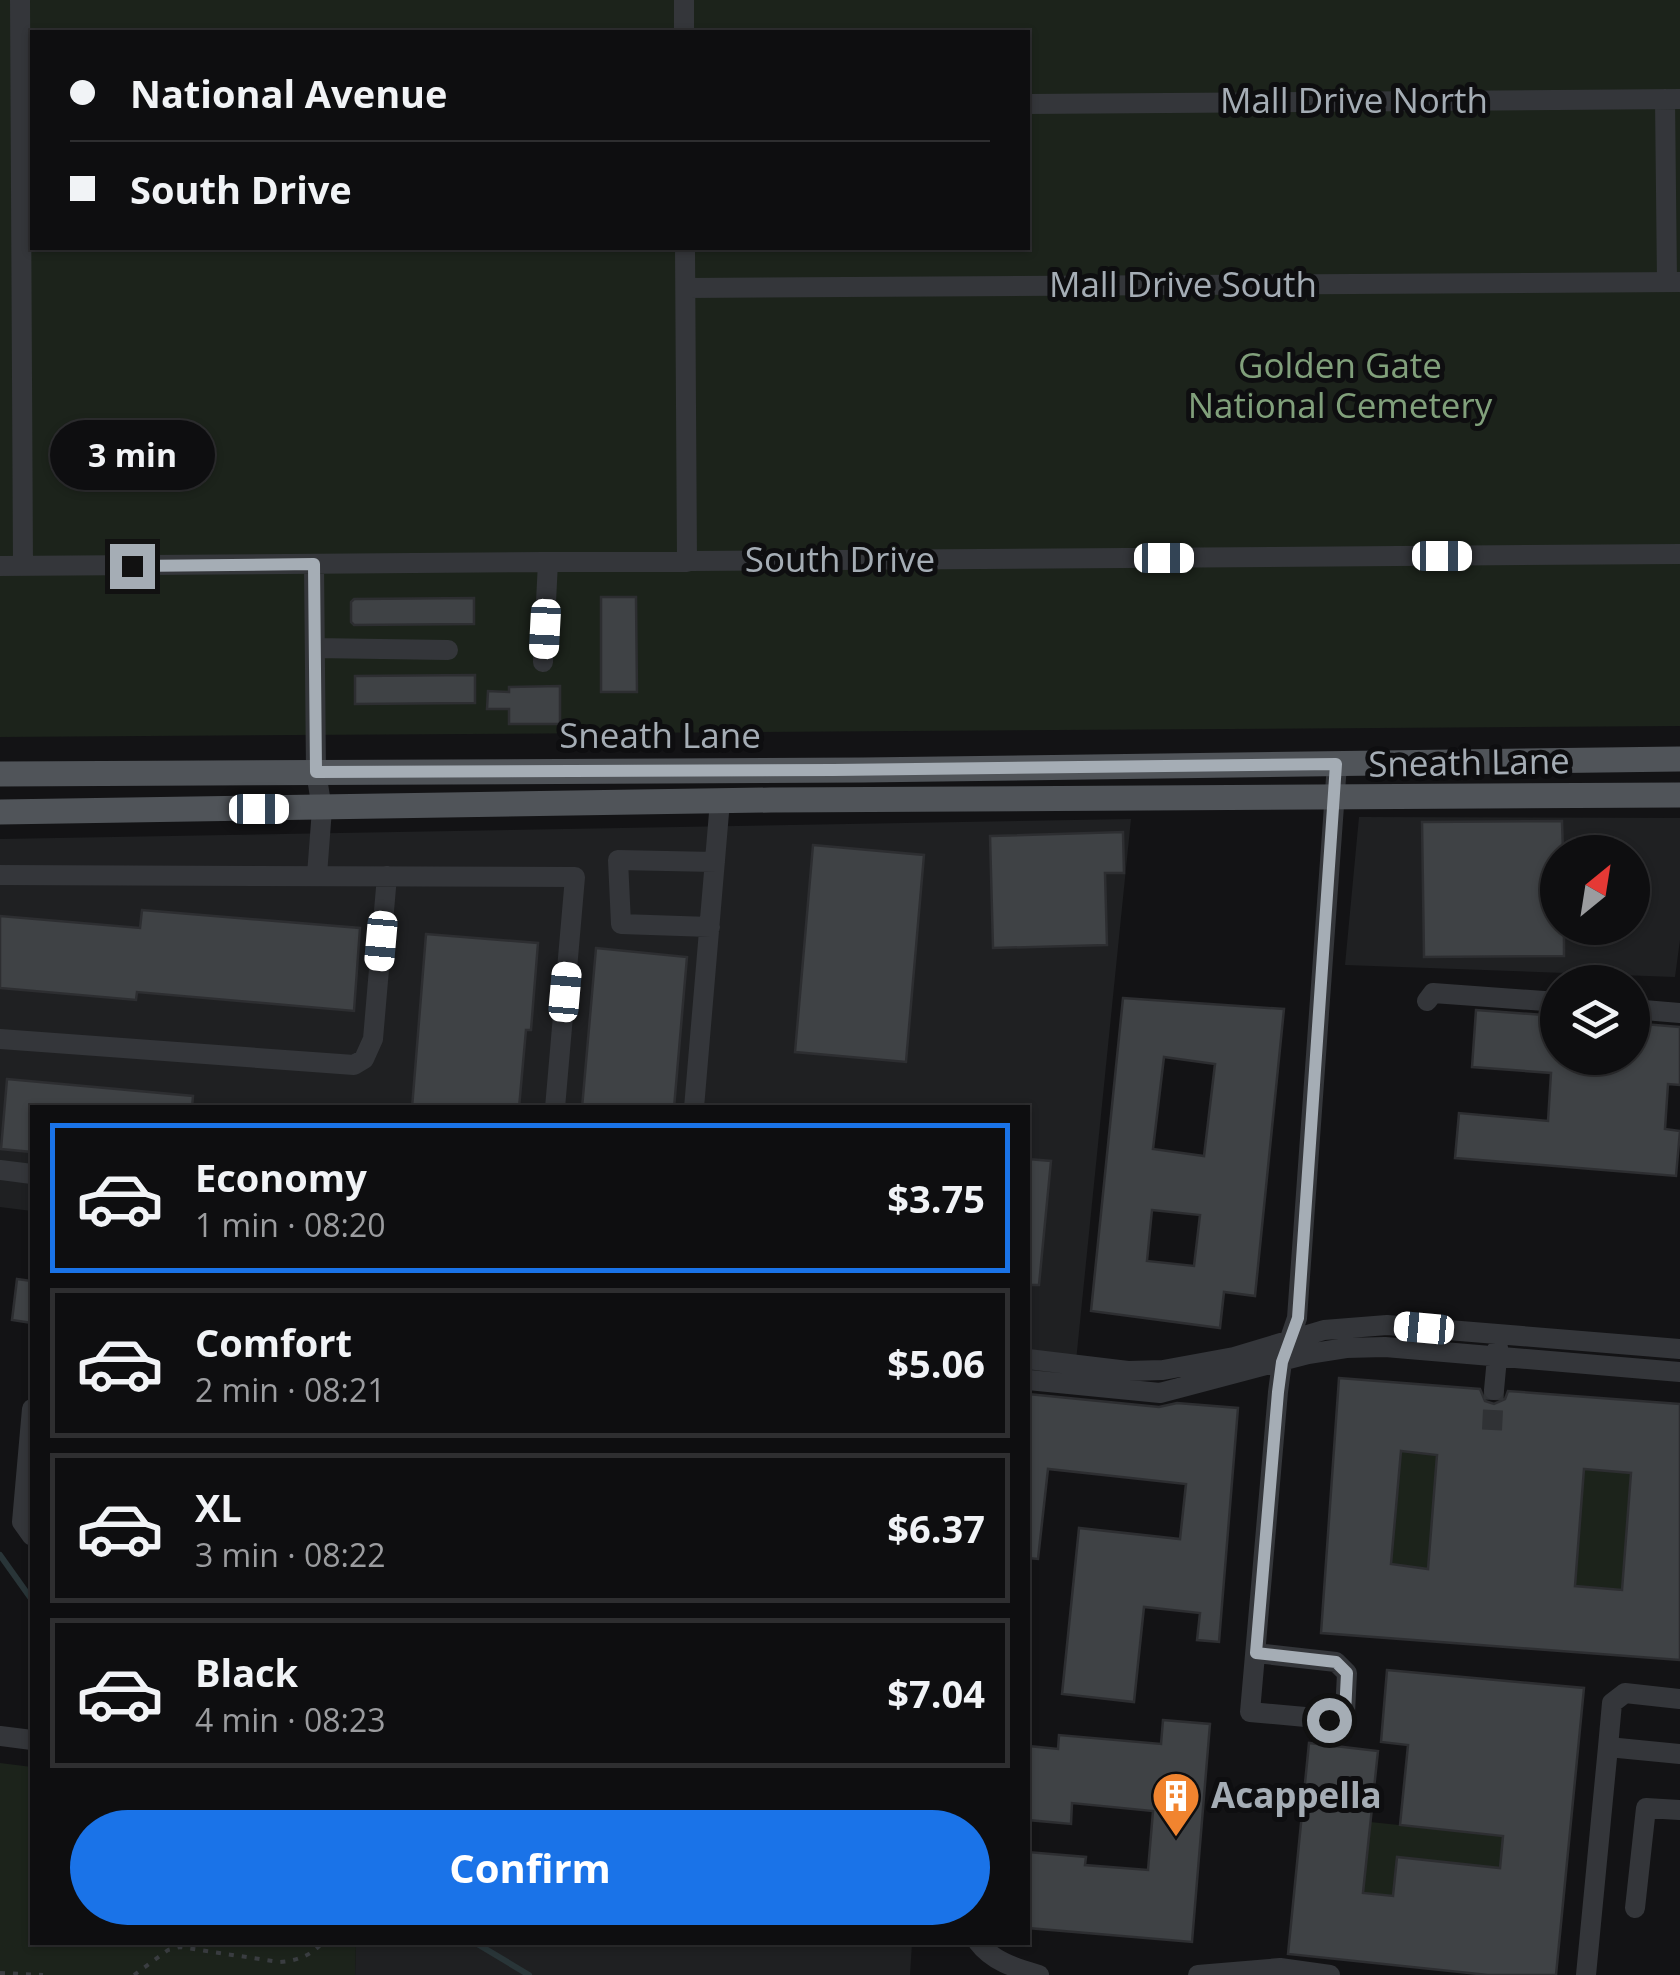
<!DOCTYPE html>
<meta charset="utf-8">
<style>
body{margin:0;font-family:"Open Sans",sans-serif;background:#1c1c1e;color:#f1f3f6;height:100vh;display:flex;flex-direction:column;font-size:38px;white-space:nowrap}
*{box-sizing:border-box;margin:0}
p{font-size:32px;color:#9b9c9f}
.icon{flex:none;width:55px;height:55px;fill:none;stroke:currentColor;stroke-width:2;stroke-linecap:round;stroke-linejoin:round}
.map{position:relative;flex:1;overflow:hidden}
.panel{position:absolute;left:30px;top:1105px;width:1000px;height:840px;display:flex;flex-direction:column;background:#0e0e10;border-radius:0px;box-shadow:0 2px 8px #0004,0 0 0 2px #2e2e30}
.panel>*{flex:none}
.guide{position:absolute;left:30px;top:30px;width:1000px;height:220px;border-radius:0px;box-shadow:0 2px 8px #0004,0 0 0 2px #2e2e30;display:grid;align-content:center;height:220px;padding:0 40px;background:#0e0e10}
.needle{width:65px;rotate:30deg}
.fabs{position:absolute;left:1540px;top:835px;display:grid;gap:20px}
.fabs a{display:grid;place-items:center;width:110px;height:110px;border-radius:50%;background:#0e0e10;box-shadow:0 2px 8px #0004,0 0 0 2px #2e2e30;font-size:50px}
.end{position:absolute;width:45px;height:45px;margin:-22px;border:12px solid #a5adb5;background:#111;box-shadow:0 0 0 5px #111}
.from{border-radius:50%}
.bubble{position:absolute;height:70px;border-radius:35px;background:#0e0e10;box-shadow:0 2px 8px #0004,0 0 0 2px #2e2e30;font-size:32px;font-weight:700;line-height:70px;text-align:center}
.car{position:absolute;width:30px;height:60px;margin:-30px -15px;border-radius:12px;box-shadow:0 0 8px 2px #0007;background:linear-gradient(#fff 24%,#345 0 40%,#fff 0 76%,#345 0 86%,#fff 0)}
.guide b{display:flex;align-items:center;gap:35px;height:95px;font-size:38px}
.guide b+b{border-top:2px solid #2e2e30}
.guide i{width:25px;height:25px;background:#f1f3f6}
ul{padding:18px 0 0;list-style:none}
li{display:flex;align-items:center;gap:30px;height:150px;margin:0 20px 15px;padding:0 20px;border:5px solid #2e2e30;border-radius:0px}
li div{flex:1}
li b{display:block;font-size:38px}
li em{font-style:normal;font-weight:700}
li.active{border-color:#1a73e8}
li>.icon{width:90px;height:90px;stroke-width:1.5}
.button{display:flex;gap:20px;margin-top:auto;padding:20px 40px}
.button a{flex:1;height:115px;border-radius:60px;background:#1a73e8;color:#fff;font-size:40px;font-weight:700;line-height:115px;text-align:center}
.map>svg:first-child{display:block}
.built{fill:#1f2022;fill-rule:evenodd}
.green{fill:#1c231b;fill-rule:evenodd}
.lines{fill:none;stroke-linecap:round;stroke-linejoin:round}
.stream{stroke:#293538;stroke-width:6}
.building{fill:#3f4245;stroke:#2d2e31;stroke-width:2.5;fill-rule:evenodd}
.minor-tunnel{stroke:#303235;stroke-width:20;stroke-dasharray:20 10;stroke-linecap:butt}
.path{stroke:#3a3d41;stroke-width:4;stroke-dasharray:5 8;stroke-linecap:butt}
.minor{stroke:#34363a;stroke-width:20}
.major{stroke:#505459;stroke-width:25}
.route{stroke:#a5adb5;stroke-width:12}
.labels{text-anchor:middle;stroke-width:10;stroke-linejoin:round;paint-order:stroke}
.street-label{font-size:35px;fill:#a5adb5;stroke:#0e0e10}
.park-label{font-size:35px;fill:#81a07b;stroke:#0e0e10}
.poi-label{font-size:35px;font-weight:bold;fill:#a5adb5;stroke:#0e0e10;text-anchor:start}
</style>
<div class="map">
<svg width="1680" height="1975" viewBox="0 0 1680 1975">
<rect width="100%" height="100%" fill="#131315"/>
<!-- built -->
<path class="built" d="M1359,817L1680,818V940L1675,977L1345,965ZM1558,852H1632V928H1558Z
M1131,819L1073,1391L1028,1384V1108H32V1211L0,1207V839Z
M356,1943H912L910,1975H355Z"/>
<!-- green -->
<path class="green" d="M0,0H1680V726L0,737ZM32,32H1028V248H32Z
M1401,1451L1437,1455L1428,1569L1391,1564Z
M1584,1469L1631,1473L1622,1590L1575,1586Z
M0,1763L32,1767V1942L356,1943L355,1975H0Z
M1370,1822L1503,1836L1496,1905L1469,1902L1472,1865L1398,1857L1393,1896L1363,1893Z"/>
<g class="lines">
<!-- stream -->
<path class="stream" d="M0,1555L32,1600
M474,1942L529,1975"/>
</g>
<!-- building -->
<path class="building" d="M601,597H636L637,692H601Z
M474,598V624L354,625L351,622V602L354,599Z
M475,675V703L355,704V676Z
M560,686V724H509V709H487L488,691L509,692V687Z
M1562,821L1563,852H1558V928H1564V956L1424,957L1422,822Z
M1123,832L1124,873H1105L1107,945L993,948L990,836Z
M813,845L924,855L906,1062L795,1052Z
M142,910L360,928L354,1011L137,992L136,1000L0,988V916L140,928Z
M426,934L538,943L531,1030H526L519,1108H412Z
M596,948L687,957L674,1108H582Z
M1123,998L1284,1009L1255,1296L1224,1292L1220,1328L1091,1311ZM1164,1057L1215,1064L1204,1156L1153,1149ZM1152,1210L1200,1215L1194,1266L1147,1261Z
M1476,1010L1558,1016V1058H1632V1023L1680,1027V1085L1668,1084L1665,1129L1680,1131L1676,1176L1455,1158L1459,1113L1548,1121L1551,1073L1472,1067Z
M7,1079L193,1096L192,1108H32V1152L1,1149Z
M1028,1159L1051,1161L1039,1285H1028Z
M17,1279L32,1281V1323L12,1320Z
M1339,1378L1480,1389L1485,1401L1494,1404L1505,1399L1508,1391L1680,1404V1660L1321,1633ZM1401,1451L1437,1455L1428,1569L1391,1564ZM1584,1469L1631,1473L1622,1590L1575,1586Z
M1028,1394L1159,1407L1177,1403L1238,1408L1219,1642L1197,1640L1200,1613L1144,1607L1134,1702L1062,1694L1079,1528L1180,1539L1186,1484L1048,1469L1038,1559L1028,1558Z
M1387,1670L1584,1688L1556,1975H1488L1288,1954L1309,1743L1378,1751L1363,1893L1393,1896L1397,1857L1500,1868L1503,1836L1400,1825L1408,1745L1381,1742Z
M1163,1720L1210,1724L1192,1942L1028,1928V1852L1086,1857L1085,1865L1148,1870L1153,1811L1072,1803L1071,1824L1028,1820V1746L1058,1749L1059,1735L1161,1744Z"/>
<g class="lines">
<!-- minor-tunnel -->
<path class="minor-tunnel" d="M1492,1430L1494,1390"/>
<!-- path -->
<path class="path" d="M0,1973L43,1975
M134,1975L168,1950L180,1947L279,1962C296,1961 311,1956 323,1942"/>
<!-- minor -->
<path class="minor" d="M20,0L23,566
M684,0V32
M1665,99L1667,282
M1028,104L1680,99
M685,248L687,562
M686,288L1680,282
M314,564L316,772L322,809L317,875
M0,566L1680,554
M315,648L448,650
M543,662L548,562
M0,875L575,877L555,1108
M710,927L621,924L618,860L715,862
M1427,1001L1433,993L1558,1002
M1632,1009L1680,1013
M0,1039L354,1065L364,1059L373,1039L387,876
M694,1108L720,801
M0,1170L32,1174
M1028,1359L1128,1371L1163,1370L1234,1357L1324,1330L1387,1325L1680,1349
M1028,1380L1160,1393L1308,1354L1346,1348L1385,1347L1680,1372
M1494,1390L1498,1347
M32,1409L22,1522L32,1536
M1256,1653L1336,1662L1347,1673L1345,1713L1338,1720L1250,1712L1278,1392L1282,1362L1297,1318L1337,764
M1680,1699L1625,1693L1612,1703L1608,1747L1680,1754
M0,1736L32,1740
M1635,1908L1646,1808L1680,1810
M978,1942C993,1962 1016,1968 1039,1975
M1198,1975L1280,1968L1330,1975
M1586,1975L1608,1747"/>
<!-- major -->
<path class="major" d="M0,774L863,770L1680,759
M0,812L771,800L1680,795"/>
</g>
<g class="lines">
<!-- route -->
<path class="route" d="M132,566L314,564L316,772L833,770L1336,764L1298,1318L1282,1362L1278,1392L1256,1653L1336,1662L1347,1673L1345,1714L1338,1720H1329"/>
</g>
<!-- icons -->
<defs>
<g id="building-pin" transform="scale(2.5)"><path d="M0 17L-7.5 6A9.5 9.5 0 1 1 7.5 6Z" fill="#f1842f" stroke="#0e0e10"/><path d="M-4-6H4V6H1V3H-1V6H-4ZM-2.5-4.3h1.7v1.8h-1.7ZM.8-4.3h1.7v1.8H.8ZM-2.5-1h1.7V.8h-1.7ZM.8-1h1.7V.8H.8Z" fill="#fff"/></g>
</defs>
<g fill-rule="evenodd">
<use href="#building-pin" x="1176" y="1796"/>
</g>
<g class="labels">
<!-- street labels -->
<g class="street-label">
<text x="1354" y="113">Mall Drive North</text>
<text x="1183" y="297">Mall Drive South</text>
<text x="840" y="572">South Drive</text>
<text x="660" y="748">Sneath Lane</text>
<text transform="translate(1469 763) rotate(-1)" y="12">Sneath Lane</text>
</g>
<!-- park labels -->
<g class="park-label">
<text x="1340" y="378">Golden Gate<tspan x="1340" dy="40">National Cemetery</tspan></text>
</g>
<!-- poi labels -->
<g class="poi-label">
<text x="1211" y="1808">Acappella</text>
</g>
</g>
</svg>
<div class="fabs">
<a><svg class="needle" viewBox="-14 -14 28 28"><path d="M0-13l5 13h-10z" fill="#e53935"/><path d="M0 13l5-13h-10z" fill="#9b9c9f"/></svg></a>
<a><svg class="icon" aria-label="layers" viewBox="0 0 24 24"><path d="M12 4l9 5-9 5-9-5zM3 14l9 5 9-5"/></svg></a>
</div>
<i class="end from" style="left:1329px;top:1720px"></i>
<i class="end" style="left:132px;top:566px"></i>
<div class="bubble" style="left:50px;top:420px;width:165px">3 min</div>
<i class="car" style="left:1442px;top:556px;rotate:90deg"></i>
<i class="car" style="left:1164px;top:558px;rotate:90deg"></i>
<i class="car" style="left:545px;top:629px;rotate:183deg"></i>
<i class="car" style="left:259px;top:809px;rotate:90deg"></i>
<i class="car" style="left:381px;top:941px;rotate:185deg"></i>
<i class="car" style="left:565px;top:992px;rotate:5deg"></i>
<i class="car" style="left:1424px;top:1328px;rotate:275deg"></i>
<div class="guide">
<b><i class="from"></i>National Avenue</b>
<b><i></i>South Drive</b>
</div>
<section class="panel">
<ul>
<li class="active"><svg class="icon" aria-label="car" viewBox="0 0 24 24"><path d="M5 17H2v-5l4-1 3-4h7l3 4 3 1v5h-3M9 17h6M6 11h13"/><circle cx="7" cy="17" r="2"/><circle cx="17" cy="17" r="2"/></svg><div><b>Economy</b><p>1 min · 08:20</p></div><em>$3.75</em></li>
<li><svg class="icon" aria-label="car" viewBox="0 0 24 24"><path d="M5 17H2v-5l4-1 3-4h7l3 4 3 1v5h-3M9 17h6M6 11h13"/><circle cx="7" cy="17" r="2"/><circle cx="17" cy="17" r="2"/></svg><div><b>Comfort</b><p>2 min · 08:21</p></div><em>$5.06</em></li>
<li><svg class="icon" aria-label="car" viewBox="0 0 24 24"><path d="M5 17H2v-5l4-1 3-4h7l3 4 3 1v5h-3M9 17h6M6 11h13"/><circle cx="7" cy="17" r="2"/><circle cx="17" cy="17" r="2"/></svg><div><b>XL</b><p>3 min · 08:22</p></div><em>$6.37</em></li>
<li><svg class="icon" aria-label="car" viewBox="0 0 24 24"><path d="M5 17H2v-5l4-1 3-4h7l3 4 3 1v5h-3M9 17h6M6 11h13"/><circle cx="7" cy="17" r="2"/><circle cx="17" cy="17" r="2"/></svg><div><b>Black</b><p>4 min · 08:23</p></div><em>$7.04</em></li>
</ul>
<div class="button"><a>Confirm</a></div>
</section>
</div>
